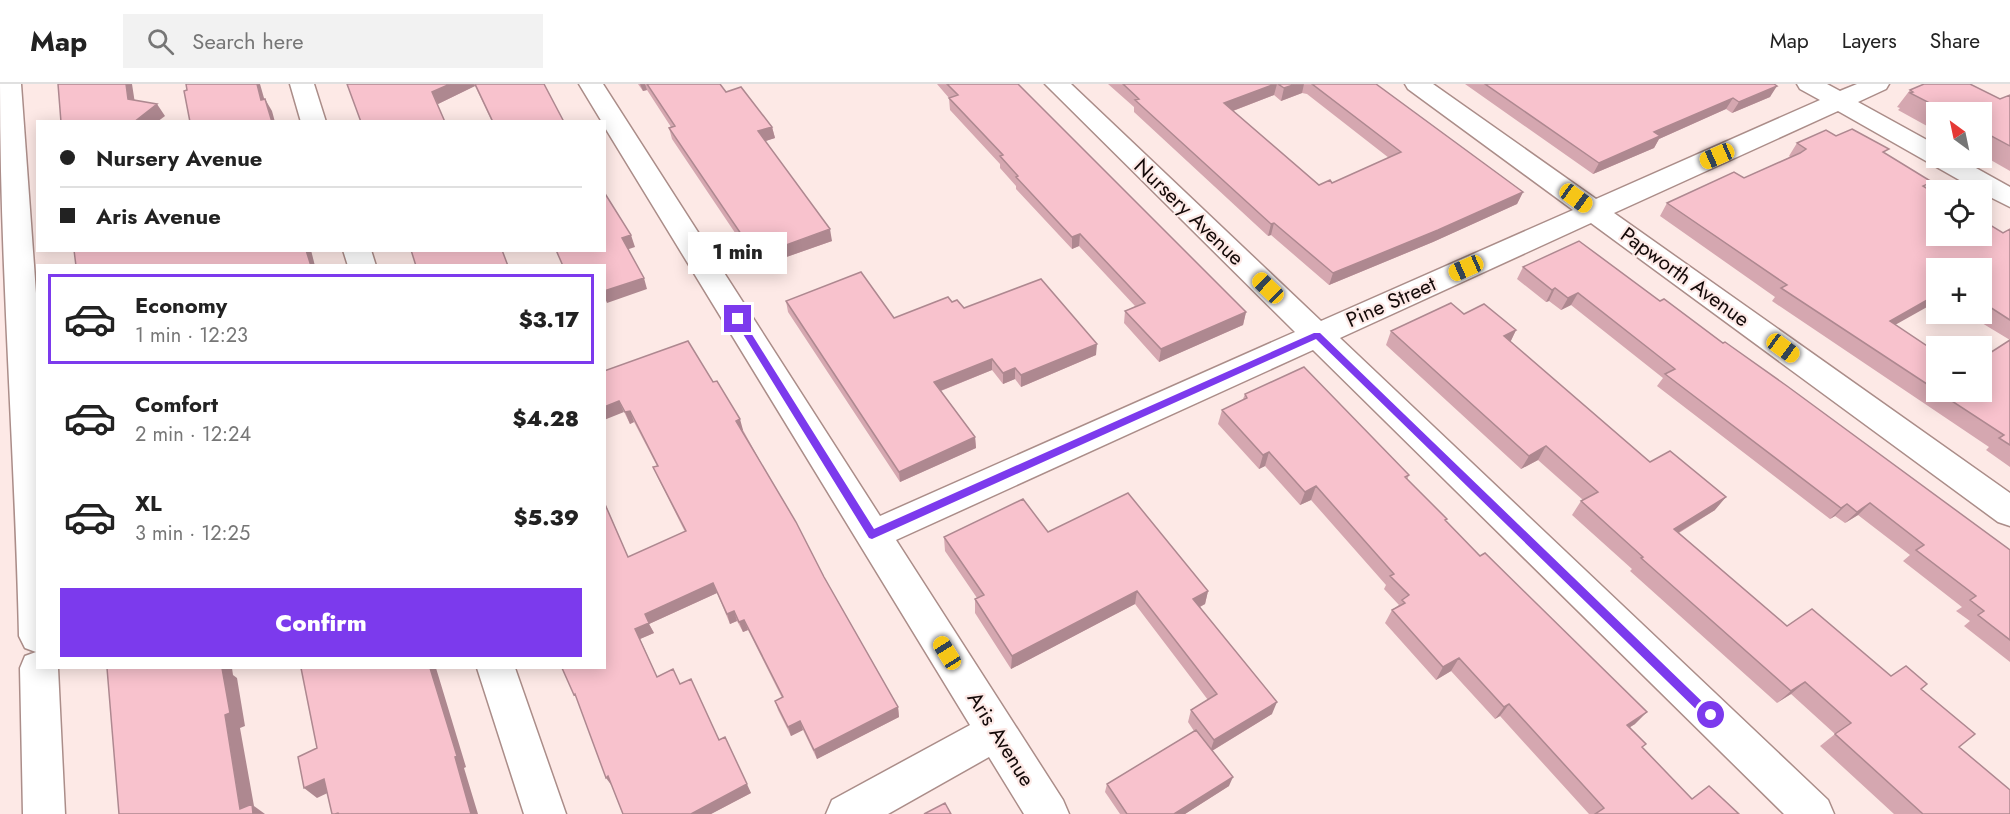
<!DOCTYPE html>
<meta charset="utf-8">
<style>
body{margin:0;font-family:Jost,sans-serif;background:#f2f2f2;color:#222;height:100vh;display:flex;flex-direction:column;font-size:22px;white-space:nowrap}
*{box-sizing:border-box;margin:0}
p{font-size:20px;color:#767676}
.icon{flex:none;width:33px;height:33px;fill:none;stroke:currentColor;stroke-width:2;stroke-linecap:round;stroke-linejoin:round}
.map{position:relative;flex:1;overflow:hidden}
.side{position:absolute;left:36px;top:180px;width:570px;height:405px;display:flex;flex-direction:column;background:#fff;border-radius:0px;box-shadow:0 3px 15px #0003}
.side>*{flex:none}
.banner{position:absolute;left:36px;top:36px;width:570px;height:132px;border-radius:0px;box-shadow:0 3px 15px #0003;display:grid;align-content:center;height:132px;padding:0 24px;background:#fff}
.needle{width:39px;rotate:327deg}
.buttons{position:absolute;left:1926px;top:18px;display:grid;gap:12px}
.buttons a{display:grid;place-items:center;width:66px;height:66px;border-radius:0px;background:#fff;box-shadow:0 3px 15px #0003;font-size:30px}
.end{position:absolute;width:27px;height:27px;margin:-14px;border:8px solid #7c3aed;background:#fff;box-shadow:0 0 0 3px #fff}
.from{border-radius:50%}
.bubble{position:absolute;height:42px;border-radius:0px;background:#fff;box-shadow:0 3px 15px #0003;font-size:20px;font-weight:800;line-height:42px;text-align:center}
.car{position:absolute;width:18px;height:36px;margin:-18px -9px;border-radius:8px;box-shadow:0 0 4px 2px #0007;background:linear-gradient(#f5c518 24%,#345 0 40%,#f5c518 0 76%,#345 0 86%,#f5c518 0)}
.banner b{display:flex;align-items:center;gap:21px;height:57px;font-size:22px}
.banner b+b{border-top:2px solid #e0e0e0}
.banner i{width:15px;height:15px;background:#222}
ul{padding:10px 0 0;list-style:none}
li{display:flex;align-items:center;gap:18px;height:90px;margin:0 12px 9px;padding:0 12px;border:3px solid transparent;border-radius:0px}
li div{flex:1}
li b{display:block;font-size:22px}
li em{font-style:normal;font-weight:800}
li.on{border-color:#7c3aed}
li>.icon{width:54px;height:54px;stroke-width:1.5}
.cta{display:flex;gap:12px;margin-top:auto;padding:12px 24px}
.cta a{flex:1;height:69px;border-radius:0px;background:#7c3aed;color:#fff;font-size:24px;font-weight:800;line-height:69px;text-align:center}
header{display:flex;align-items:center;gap:36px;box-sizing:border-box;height:84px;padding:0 30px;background:#fff;border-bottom:2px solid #e0e0e0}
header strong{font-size:28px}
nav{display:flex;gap:33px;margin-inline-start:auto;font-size:21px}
.search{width:420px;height:54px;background:#f2f2f2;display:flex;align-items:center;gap:15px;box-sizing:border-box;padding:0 21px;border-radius:0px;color:#767676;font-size:22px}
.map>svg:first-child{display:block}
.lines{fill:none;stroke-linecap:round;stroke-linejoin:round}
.minor-casing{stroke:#ab8d89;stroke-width:3}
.minor{fill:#fff;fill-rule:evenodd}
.wall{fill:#d5a7b0;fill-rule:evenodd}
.shaded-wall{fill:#ae8890}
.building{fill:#f8c2cd;stroke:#ae8890;stroke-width:1.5}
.route{fill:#7c3aed}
.labels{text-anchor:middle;stroke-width:4.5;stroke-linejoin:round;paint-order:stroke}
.street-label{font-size:21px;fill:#140a09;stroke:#fde9e6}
</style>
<header>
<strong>Map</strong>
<div class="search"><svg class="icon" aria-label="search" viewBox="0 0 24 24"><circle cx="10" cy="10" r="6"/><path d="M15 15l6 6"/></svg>Search here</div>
<nav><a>Map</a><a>Layers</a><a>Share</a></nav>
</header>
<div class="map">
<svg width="2010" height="730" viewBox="0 0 2010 730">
<rect width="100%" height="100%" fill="#fde9e6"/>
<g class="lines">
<!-- minor casing -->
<g class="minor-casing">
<path id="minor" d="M0,0H21L38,237V584H58L65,730H23L20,584L25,572L36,568L25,564L19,552C15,368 0,184 0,0Z
M290,0H314L326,38H301Z
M579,0H603L880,432L1295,248L1045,0H1071L1321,237L1573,126L1408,5L1405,0H1433L1596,115L1820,16L1800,5L1797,0H1827L1840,7L1857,0H1889L1886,5L1858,18L1936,61V74H1958L2010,103V123L1982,109V106H1977L1838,27L1614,129L2010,409V442L1998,438L1591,139L1340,254L1828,716L1834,730H1784L1313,266L896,456L1063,716L1069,730H1024L989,673L888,730H826L832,716L970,641L604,42V38H602Z
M343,166H371L376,182H348Z
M477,584H515L566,730H524Z"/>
</g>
<!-- minor -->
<use href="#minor" class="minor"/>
</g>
<!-- wall -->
<path class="wall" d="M347,0H544L564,38H492L475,2L438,20Z
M638,0H720L726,8L772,43L775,54L765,57L832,157L758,183L672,55L669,44L671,43L647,6L643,7Z
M937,0H1018L1246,228L1243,241L1159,278L1124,239L1125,227L1135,222L1079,162L1072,165L1016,105V102L1000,84V80L950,26L949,14Z
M1108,0H1376L1523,108L1517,120L1433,158L1329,201L1271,151L1268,152L1134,28V23ZM1302,9L1307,10L1389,74L1332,99L1319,101L1233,27L1274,11L1281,17Z
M1465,0H1774L1770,13L1732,29L1726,25L1659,55L1654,64L1593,90Z
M1910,6L2000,15L2010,11V87L1982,71V28H1936V47L1898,26L1900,24L1897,23Z
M1836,52L1885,70L1927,104L2003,149L2010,145V383L1986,366L1989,363L1772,217L1775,213L1660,132L1667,119L1744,94L1790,73L1789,72L1797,59ZM1936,184H1982V230H1967L2010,256L1982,308H1936V268L1895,241Z
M1523,183L1660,217L1723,259L2010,466V578L1964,542L1970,537L1956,527L1962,523L1903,477L1910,471L1858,431L1845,439L1835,432L1830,435L1657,302L1663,294L1571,221L1561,226L1549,217L1546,218L1517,195Z
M786,217L894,234L952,218L964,224L1096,271L1021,303L1015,295L1003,300L992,286L941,307L975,353L976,364L900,398L788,228Z
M1464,230L1516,246L1510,258L1650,378L1715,426L1679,449L1787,542L1891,592L1921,605L1959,663L2010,730H1894L1820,662L1835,650L1791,610L1777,619L1630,487L1632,485L1572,431L1581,417L1583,416L1538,376L1521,385L1386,261L1391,247Z
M604,287L713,298L743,346L824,493L898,623L899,633L817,675L803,646L791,652L778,626L775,617L782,614L748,546L743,548L737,537L730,540L717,509L649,540L654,549L640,555L657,593L680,600L719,656L751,709L711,730H623L578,617L604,417L628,473L685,448L658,394L653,383L657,382L634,338L630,340Z
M1245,310L1409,391L1407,396L1635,640L1630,643L1642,664L1692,715L1739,730H1589L1500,632L1495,635L1451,587L1436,596L1385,539L1392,526L1399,521L1384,505L1386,501L1311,416L1300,421L1265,382L1259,385L1218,340L1222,326L1243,315Z
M1048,448L1208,507L1205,520L1200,523L1272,630L1212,667L1229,702L1185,730H1120L1105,708L1107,700L1194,647L1188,638L1191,626L1208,616L1135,520L1011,585L975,529V515L977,514L945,467L944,453Z"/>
<!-- shaded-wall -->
<path class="shaded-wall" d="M126,0H132L136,26L128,15Z
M257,0H260L268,28L261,16Z
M450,0H474L475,2L438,20L432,8Z
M640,0H645L647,6L643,7Z
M1275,0H1277L1274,11L1222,31L1224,19Z
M1296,0H1304L1302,9L1281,17L1284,4Z
M1777,2L1770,13L1732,29L1739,18Z
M1733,14L1726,25L1659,55L1654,64L1593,90L1599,79L1654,48Z
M265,15L272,27L275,38H272Z
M157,20L165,32L157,38H134Z
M772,43L775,54L760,59L758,47Z
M1523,108L1517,120L1433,158L1329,201L1333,189Z
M1274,139L1271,151L1268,152L1271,140Z
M830,145L832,157L758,183L756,172Z
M1080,150L1079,162L1072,165V153Z
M631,151L635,163L626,166L622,154Z
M306,166H311L315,182H311Z
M644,194L647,205L607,219L604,212V207Z
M1555,204L1549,217L1546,218L1552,206Z
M1578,209L1571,221L1561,226L1568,214Z
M1936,211V218L1879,250L1890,237Z
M1246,228L1243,241L1159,278L1161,265Z
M1516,246L1509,261L1504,252Z
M1097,260L1096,271L1021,303V291Z
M992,275V286L935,309L934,298Z
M1015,284V295L1003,300V289Z
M619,317L624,328L604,336V323Z
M630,327L634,338L630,340L625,328Z
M740,335L743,346L739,348L736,337Z
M975,353L976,364L900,398L899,388Z
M1546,362L1538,376L1521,385L1529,372Z
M1269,368L1265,382L1259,385L1263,371Z
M1316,402L1311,416L1300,421L1305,408Z
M1726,413L1715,426L1663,458L1674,445Z
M1870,419L1858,431L1845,439L1857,428Z
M1847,420L1835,432L1830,435L1841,424Z
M713,499L717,509L649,540L654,549L640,555L661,603L635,545L645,530Z
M1137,507L1135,520L1011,585L1012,572Z
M1208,507L1205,520L1190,528L1193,515Z
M734,527L737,537L730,540L727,530Z
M744,536L748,546L743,548L739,538Z
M1459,574L1451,587L1436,596L1443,583Z
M220,584H232L233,591L237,594L245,642L240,644L254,722L265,730H247L240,725L225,631Z
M430,584H436L466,683L464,684L478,730H471L455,673Z
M1805,598L1791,610L1777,619L1791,607Z
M1277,618L1272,630L1210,668L1214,656Z
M1509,620L1500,632L1495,635L1504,623Z
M898,623L899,633L817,675L814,666Z
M1647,628L1635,640L1616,652L1627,641Z
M800,637L803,646L791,652L788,643Z
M608,692L614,701L612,702L606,694Z
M1233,693L1229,702L1185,730H1174Z
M324,695L336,705L317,714L304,704Z
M747,700L751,709L711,730H691Z"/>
<!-- building -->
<path class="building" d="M58,0H126L128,15L157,20L134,38H61Z
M186,0H257L261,16L265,15L272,38H190L184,7L187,6Z
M347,0H450L432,8L445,38H361Z
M475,0H544L564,38H493Z
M647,0H720L726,8L741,3L772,43L758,47L830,145L756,172L669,44L675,42Z
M947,0H1018L1246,228L1161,265L1125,227L1145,219L1080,150L1072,153L1016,93L1018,92L1000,72L1003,71L949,14L958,11Z
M1123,0H1275L1224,19L1319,101L1330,96L1332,99L1401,68L1312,0H1376L1523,108L1438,146L1333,189L1274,139L1271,140L1135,16L1139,15Z
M1278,0H1296L1284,4Z
M1485,0H1774L1777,2L1739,18L1733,14L1654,48L1660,52L1599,79Z
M1924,0H1970L2000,15L2010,11V62L1982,47V28H1947L1910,9L1913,8L1910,6Z
M1852,45L1889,65L1883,68L1932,98L1923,102L1936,110V152H1982V136L2003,149L2010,145V236L1982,218V184H1936V211L1890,237L1936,268V306L1781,204L1787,201L1667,119L1734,88L1744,94L1800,69L1806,65L1797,59L1826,46L1836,52Z
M604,108L631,151L622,154L644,194L604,207V182H563L556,166H604Z
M1579,157L1660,217L1664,215L1723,259L1725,258L1787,302L2010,466V556L1978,531L1984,527L1970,516L1976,512L1916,466L1924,461L1870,419L1857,428L1847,420L1841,424L1665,290L1675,285L1578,209L1568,214L1555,204L1552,206L1523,183Z
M74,166H306L311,182H76Z
M411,166H502L508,182H416Z
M861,188L894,234L948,213L952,218L957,216L964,224L1041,195L1097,260L1021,291L1015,284L1003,289L992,275L934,298L975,353L899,388L786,217Z
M1451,219L1464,230L1484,220L1516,246L1504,252L1650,378L1670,367L1726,413L1674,445L1787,542L1812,525L1891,592L1906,582L1927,600L1921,605L1975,650L1959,663L2010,706V730H1923L1835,650L1851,639L1805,598L1791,607L1641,474L1643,473L1581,417L1598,408L1546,362L1529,372L1391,247Z
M2010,256V361L1999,354L2004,351L1938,308H1982V274Z
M688,257L713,298L717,297L740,335L736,337L796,438L824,493L898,623L814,666L800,637L788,643L775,617L783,613L744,536L739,538L734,527L727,530L713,499L645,530L649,539L635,545L657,593L673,585L680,600L691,595L719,656L725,653L747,700L691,730H623L608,692L606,694L575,610L574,611L562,584H604V418L628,473L686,447L653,383L658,382L630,327L625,328L619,317L604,323V287Z
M1304,283L1409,391L1405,393L1447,435L1445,436L1480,472L1485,469L1647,628L1627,641L1646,660L1642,663L1692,715L1709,702L1739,730H1595L1604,724L1509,620L1504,623L1459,574L1443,583L1392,526L1405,519L1402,516L1409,511L1390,492L1394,490L1316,402L1305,408L1269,368L1263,371L1222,326L1247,314L1245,310Z
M1128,409L1208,507L1193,515L1277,618L1214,656L1191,626L1217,610L1137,507L1012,572L975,515L984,511L944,453L1023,415L1048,448Z
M107,584H222L230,629L225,631L240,725L252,720L253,730H119Z
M301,584H430L457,672L455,673L471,730H339L338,729L335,730H332L324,695L304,704L298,673L317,664Z
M1196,646L1233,693L1174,730H1127L1107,700Z
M945,719L951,730H924Z"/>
<!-- route -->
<path class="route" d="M738,232L741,233L874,445L1314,249H1320L1716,631L1715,635H1706L1316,255L872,455L869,454L735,237L733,235Z"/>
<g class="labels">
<!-- street labels -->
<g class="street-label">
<text transform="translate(1189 128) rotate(44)" y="7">Nursery Avenue</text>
<text transform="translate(1685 193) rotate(36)" y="7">Papworth Avenue</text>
<text transform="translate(1391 218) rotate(-24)" y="7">Pine Street</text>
<text transform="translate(1001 655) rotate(58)" y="7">Aris Avenue</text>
</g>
</g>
</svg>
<div class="buttons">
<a><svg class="needle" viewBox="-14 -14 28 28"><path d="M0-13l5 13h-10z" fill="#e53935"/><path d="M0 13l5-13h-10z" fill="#767676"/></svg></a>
<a><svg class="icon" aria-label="locate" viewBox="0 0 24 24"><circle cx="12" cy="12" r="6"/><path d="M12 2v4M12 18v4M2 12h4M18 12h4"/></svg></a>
<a>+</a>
<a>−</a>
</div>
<i class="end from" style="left:1711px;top:631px"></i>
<i class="end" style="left:738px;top:235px"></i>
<div class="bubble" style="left:688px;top:148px;width:99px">1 min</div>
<i class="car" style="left:1717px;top:72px;rotate:246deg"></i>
<i class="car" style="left:1576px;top:114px;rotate:126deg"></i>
<i class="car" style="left:1466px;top:184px;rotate:246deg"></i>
<i class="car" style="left:1268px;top:204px;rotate:314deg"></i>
<i class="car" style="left:1783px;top:264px;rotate:126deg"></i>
<i class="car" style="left:947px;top:569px;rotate:328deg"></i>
<div class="banner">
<b><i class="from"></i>Nursery Avenue</b>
<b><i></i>Aris Avenue</b>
</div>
<section class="side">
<ul>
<li class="on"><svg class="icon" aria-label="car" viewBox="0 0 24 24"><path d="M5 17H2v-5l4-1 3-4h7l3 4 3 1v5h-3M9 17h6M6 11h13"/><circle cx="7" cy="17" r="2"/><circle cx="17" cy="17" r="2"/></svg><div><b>Economy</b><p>1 min · 12:23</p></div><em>$3.17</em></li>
<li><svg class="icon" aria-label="car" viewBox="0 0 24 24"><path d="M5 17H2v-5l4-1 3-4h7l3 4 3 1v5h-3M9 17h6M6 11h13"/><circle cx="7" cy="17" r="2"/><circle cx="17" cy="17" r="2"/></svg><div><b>Comfort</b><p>2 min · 12:24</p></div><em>$4.28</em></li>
<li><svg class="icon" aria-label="car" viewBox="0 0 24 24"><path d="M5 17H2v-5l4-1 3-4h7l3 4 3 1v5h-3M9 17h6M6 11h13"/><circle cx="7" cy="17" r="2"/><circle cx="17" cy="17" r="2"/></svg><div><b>XL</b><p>3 min · 12:25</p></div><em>$5.39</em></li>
</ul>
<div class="cta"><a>Confirm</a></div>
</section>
</div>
